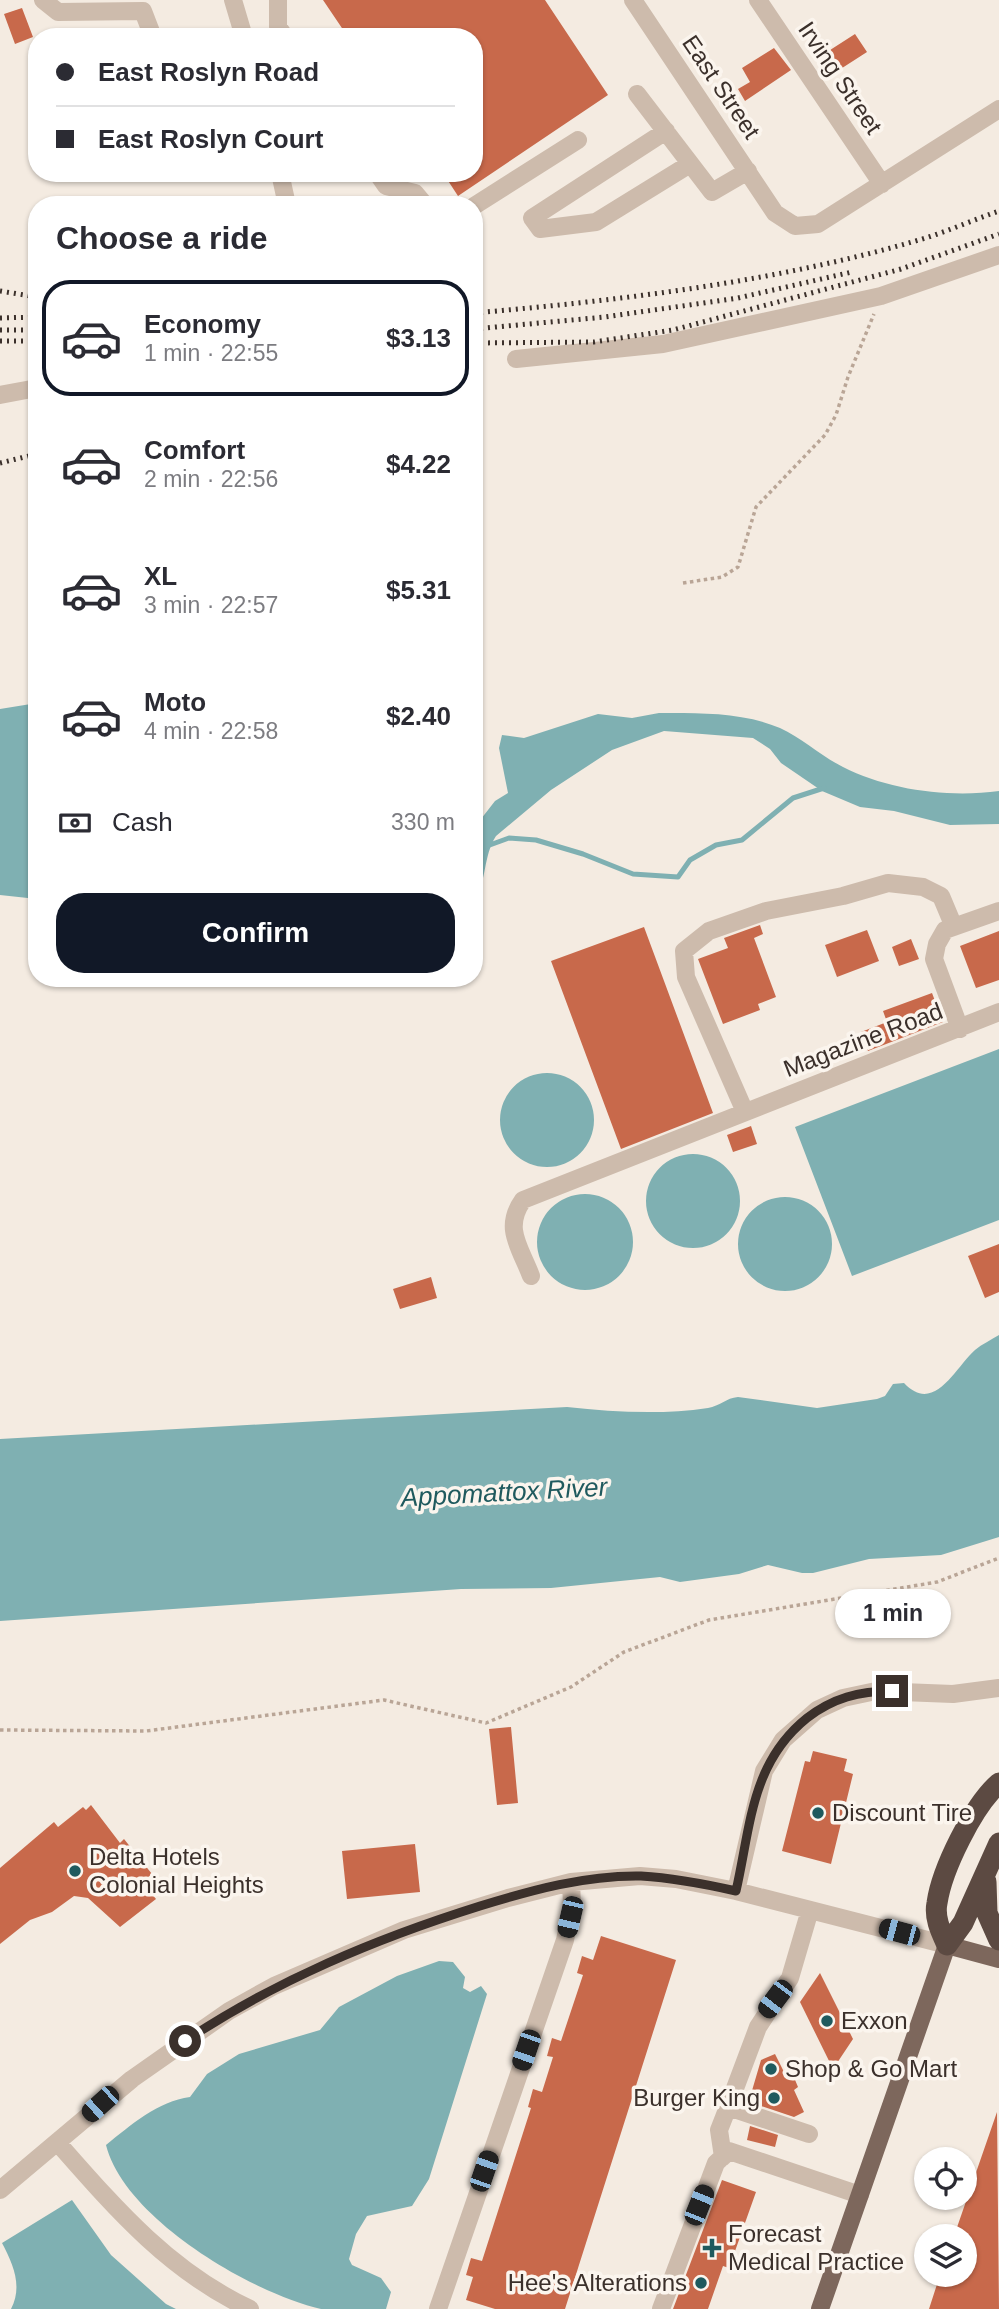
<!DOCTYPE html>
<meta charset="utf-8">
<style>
body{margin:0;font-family:Arial,sans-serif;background:#f2f2f3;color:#2b2b33;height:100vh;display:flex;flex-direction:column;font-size:26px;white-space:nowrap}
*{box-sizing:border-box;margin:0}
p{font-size:23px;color:#7c7c81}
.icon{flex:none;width:38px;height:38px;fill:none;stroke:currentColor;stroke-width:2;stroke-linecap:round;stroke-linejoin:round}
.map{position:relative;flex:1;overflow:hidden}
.details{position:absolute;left:28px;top:196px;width:455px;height:791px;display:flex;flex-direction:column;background:#fff;border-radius:28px;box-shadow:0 2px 5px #0004}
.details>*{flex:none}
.top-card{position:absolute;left:28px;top:28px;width:455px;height:154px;border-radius:28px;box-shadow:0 2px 5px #0004;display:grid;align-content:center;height:154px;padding:0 28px;background:#fff}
.buttons{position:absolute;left:914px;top:2147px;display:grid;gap:14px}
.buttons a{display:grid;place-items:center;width:63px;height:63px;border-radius:50%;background:#fff;box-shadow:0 2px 5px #0004;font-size:35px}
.end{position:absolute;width:32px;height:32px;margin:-16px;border:9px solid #3b302b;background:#fff;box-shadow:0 0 0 4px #fff}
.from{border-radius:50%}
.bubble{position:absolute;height:49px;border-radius:24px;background:#fff;box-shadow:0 2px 5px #0004;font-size:23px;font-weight:600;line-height:49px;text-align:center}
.car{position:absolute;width:21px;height:42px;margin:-21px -10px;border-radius:9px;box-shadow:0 0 5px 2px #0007;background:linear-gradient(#222 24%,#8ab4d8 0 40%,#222 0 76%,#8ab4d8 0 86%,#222 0)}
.top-card b{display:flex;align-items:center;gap:24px;height:66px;font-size:26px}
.top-card b+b{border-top:2px solid #e1e1e2}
.top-card i{width:18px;height:18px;background:#2b2b33}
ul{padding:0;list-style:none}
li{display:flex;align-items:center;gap:21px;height:116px;margin:0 14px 10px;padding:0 14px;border:4px solid transparent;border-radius:28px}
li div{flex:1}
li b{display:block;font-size:26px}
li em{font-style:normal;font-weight:600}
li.active{border-color:#111827}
li>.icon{width:63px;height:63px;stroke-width:1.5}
h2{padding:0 28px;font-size:32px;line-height:84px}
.pay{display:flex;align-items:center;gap:18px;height:77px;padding:0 28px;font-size:26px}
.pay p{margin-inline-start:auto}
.primary-button{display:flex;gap:14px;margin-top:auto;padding:14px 28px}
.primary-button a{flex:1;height:80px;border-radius:28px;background:#111827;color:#fff;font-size:28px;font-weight:600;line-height:80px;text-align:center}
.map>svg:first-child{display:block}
.water{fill:#7fb0b2}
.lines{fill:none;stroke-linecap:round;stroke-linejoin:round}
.stream{stroke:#7fb0b2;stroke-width:5}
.building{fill:#c8694b}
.path{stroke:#b9a596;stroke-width:3.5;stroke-dasharray:3.5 3.5;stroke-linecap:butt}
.minor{stroke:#cdbbac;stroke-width:18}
.major{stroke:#7d675c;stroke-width:18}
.highway{stroke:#5c4a42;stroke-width:21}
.rail{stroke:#3b302b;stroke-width:5;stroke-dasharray:2 5;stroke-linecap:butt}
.route{stroke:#3b302b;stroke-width:9}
.poi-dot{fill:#1f5a5e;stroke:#fbf5ee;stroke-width:2.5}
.labels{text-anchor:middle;stroke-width:7;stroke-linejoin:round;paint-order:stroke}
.street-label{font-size:24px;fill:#3b302b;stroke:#fbf5ee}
.poi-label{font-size:24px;fill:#3b302b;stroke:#fbf5ee;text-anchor:start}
.water-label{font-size:26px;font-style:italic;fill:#1f5a5e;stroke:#fbf5ee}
</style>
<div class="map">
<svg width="999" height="2309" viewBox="0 0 999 2309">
<rect width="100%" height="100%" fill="#f4ebe1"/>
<!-- water -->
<path class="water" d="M37,703V899L0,895V709Z
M659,713C698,713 743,712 780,728C802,738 821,756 843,767C888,790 949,798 999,791V824L950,825L894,811L860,807L822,791L781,763L770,749L753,738L664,731L612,750L551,790L496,836C483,856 487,881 474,902V828L495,801L508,793L499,748L502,735L524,738L598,714L632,718Z
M999,1049V1220L852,1276L795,1127Z
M500 1120a47 47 0 1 1 94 0a47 47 0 1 1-94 0Z
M646 1201a47 47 0 1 1 94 0a47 47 0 1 1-94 0Z
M537 1242a48 48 0 1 1 96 0a48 48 0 1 1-96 0Z
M738 1244a47 47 0 1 1 94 0a47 47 0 1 1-94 0Z
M999,1335V1537L941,1555L869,1559L813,1573H802L768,1565L739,1574L680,1582L660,1577L551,1588L461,1589L0,1621V1439L567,1407C614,1412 661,1415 708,1408C720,1406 726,1398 738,1397L817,1408L877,1399L885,1396L893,1384L904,1383C934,1415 955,1368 975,1350C982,1344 991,1340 999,1335Z
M439,1961L453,1962L465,1977L463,1988L470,1992L481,1986L487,1994L429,2179L412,2206L367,2216L356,2234L349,2259L352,2265L381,2278L391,2292L386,2309C366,2309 341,2309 321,2309C251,2293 124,2218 106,2145C131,2125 158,2101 190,2097L207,2074L239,2054L320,2030L339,2007L397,1976Z
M72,2200L111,2255L166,2304L176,2309H11C23,2286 13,2264 2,2243Z"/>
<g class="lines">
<!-- stream -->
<path class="stream" d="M487,846L509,838L536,840L583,854L633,874L678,877L690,860L716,845L742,840L793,798L824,788"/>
</g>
<!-- building -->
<path class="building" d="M323,0H545L608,95L458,196L443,173H474V37H348Z
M22,8L33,37L15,44L4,14Z
M855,34L867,52L839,70L827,52Z
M774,48L791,70L745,101L738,89L750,82L742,68Z
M760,925L763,934L754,938L776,997L758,1004L760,1010L723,1024L698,959L728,948L724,938Z
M644,927L713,1113L621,1149L551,961Z
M867,930L879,961L837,977L825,945Z
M999,931V980L976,988L960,946Z
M911,939L919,959L899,966L892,947Z
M932,993L943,1022L868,1051L861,1032L887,1022L883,1011Z
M751,1126L757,1144L733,1152L727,1135Z
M999,1244V1292L985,1298L968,1256Z
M431,1277L437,1298L400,1309L393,1289Z
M511,1727L518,1803L497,1805L489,1729Z
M813,1751L847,1759L844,1771L853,1774L831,1864L782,1851L805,1761L810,1762Z
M91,1805L120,1843L124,1839L152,1874L147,1878L151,1883L146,1887L156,1899L120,1927L88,1898L74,1896L52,1912L30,1920L0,1944V1868L54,1822L58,1827L83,1807L86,1810Z
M415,1844L420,1892L347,1899L342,1851Z
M601,1936L676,1960L565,2309H495L466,2300L473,2277L466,2275L471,2258L482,2261L531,2108L528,2107L533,2089L542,2092L553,2057L547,2056L552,2038L561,2041L583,1975L577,1973L582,1956L593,1960Z
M820,1973L853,2039L833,2069L800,2002Z
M775,2054L787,2078L793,2075L798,2087L794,2090L804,2112L794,2117L755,2104L759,2091L751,2094L761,2060Z
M997,2112L999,2309H929L940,2275H964V2236H954Z
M750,2126L778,2135L775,2147L747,2140Z
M722,2180L756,2192L729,2268L723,2266L708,2309H673Z"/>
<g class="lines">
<!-- path -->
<path class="path" d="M683,583L722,577L738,567L756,507L825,435L836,415L848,377L874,314
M0,1730L146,1731L384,1700L486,1723L571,1687L624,1652L709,1620L937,1582L999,1558"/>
<!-- minor -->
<path class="minor" d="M43,0L58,12L143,11L153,37
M233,0L244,37
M278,0V27L285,37
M633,0L775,213L795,226L818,224L999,109
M758,0L882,184
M637,94L712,192L748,171
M666,131L532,218L540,229L596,222L690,164
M280,173L287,205
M377,173L386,186L415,193L425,205
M474,206L578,140
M516,359L663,344L881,296L999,255
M0,395L37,388
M960,1029L934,959L937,944L945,930L999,911
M745,1112L686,977L684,951L709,931L766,911L843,896L888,883L923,887L941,896L954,927
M531,1276C520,1247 503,1228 523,1200L999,1012
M736,1891L764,1771L783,1740L817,1710L843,1698L876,1691L953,1694L999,1688
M809,2134L728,2107L758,2027L790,1978L810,1910
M57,2142C115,2208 169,2271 250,2309
M723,2157L719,2130L728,2107
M0,2190L132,2079L229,2011L274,1986L404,1930L508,1898L571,1882L640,1876L676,1879L736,1891L947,1945
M438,2309L565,1940L572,1905L571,1882
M661,2309L716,2163L729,2151L860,2195"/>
<!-- major -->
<path class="major" d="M820,2309L947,1945L999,1959"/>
<!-- highway -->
<path class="highway" d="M999,1783C973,1806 942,1869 937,1903C934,1918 941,1932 947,1945L963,1923L999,1843
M986,1882L987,1913L999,1940"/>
<!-- rail -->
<path class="rail" d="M0,291L37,297
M474,313C624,300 775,282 919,240C946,232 973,220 999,211
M0,318L37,317
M474,329L605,317L738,298L852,272
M0,330H37
M0,341H37
M474,343L594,342L673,330L901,269L999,234
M0,463L37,454"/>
</g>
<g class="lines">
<!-- route -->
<path class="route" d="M185,2041C277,1980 375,1939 480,1906C532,1890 586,1875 641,1876C674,1878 705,1884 736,1891C751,1825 751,1763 807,1718C833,1698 859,1691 892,1691"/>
</g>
<!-- markers -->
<g class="poi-dot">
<circle cx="818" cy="1813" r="7"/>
<circle cx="75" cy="1871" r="7"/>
<circle cx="827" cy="2021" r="7"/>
<circle cx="771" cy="2069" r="7"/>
<circle cx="774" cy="2098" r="7"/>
<path d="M708.5 2237.5h7v7h7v7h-7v7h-7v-7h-7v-7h7z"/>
<circle cx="701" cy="2283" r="7"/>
</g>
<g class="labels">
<!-- street labels -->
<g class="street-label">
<text transform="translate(840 78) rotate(56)" y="8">Irving Street</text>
<text transform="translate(721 87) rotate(56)" y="8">East Street</text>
<text transform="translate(863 1040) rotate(-21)" y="8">Magazine Road</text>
</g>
<!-- poi labels -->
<g class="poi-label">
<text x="832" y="1821">Discount Tire</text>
<text x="89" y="1865">Delta Hotels<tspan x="89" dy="28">Colonial Heights</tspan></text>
<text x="841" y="2029">Exxon</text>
<text x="785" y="2077">Shop &amp; Go Mart</text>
<text x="760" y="2106" text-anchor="end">Burger King</text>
<text x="728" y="2242">Forecast<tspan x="728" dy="28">Medical Practice</tspan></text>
<text x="687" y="2291" text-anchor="end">Hee's Alterations</text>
</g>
<!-- water labels -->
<g class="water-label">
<text transform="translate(504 1492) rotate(-3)" y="9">Appomattox River</text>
</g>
</g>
</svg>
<div class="buttons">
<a><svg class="icon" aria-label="locate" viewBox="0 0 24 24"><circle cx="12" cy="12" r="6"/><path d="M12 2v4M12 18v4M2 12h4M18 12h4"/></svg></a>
<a><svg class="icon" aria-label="layers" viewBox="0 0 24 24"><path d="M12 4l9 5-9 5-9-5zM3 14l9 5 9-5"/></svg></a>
</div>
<i class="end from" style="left:185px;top:2041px"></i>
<i class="end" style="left:892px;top:1691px"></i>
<div class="bubble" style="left:835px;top:1589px;width:116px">1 min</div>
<i class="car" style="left:570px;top:1917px;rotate:193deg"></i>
<i class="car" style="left:899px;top:1932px;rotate:285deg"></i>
<i class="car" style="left:775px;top:1999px;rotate:217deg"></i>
<i class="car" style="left:526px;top:2050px;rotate:199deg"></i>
<i class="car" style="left:100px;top:2104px;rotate:228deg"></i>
<i class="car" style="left:484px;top:2171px;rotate:19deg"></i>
<i class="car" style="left:699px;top:2205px;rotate:22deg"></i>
<div class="top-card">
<b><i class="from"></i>East Roslyn Road</b>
<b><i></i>East Roslyn Court</b>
</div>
<section class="details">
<h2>Choose a ride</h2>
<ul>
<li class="active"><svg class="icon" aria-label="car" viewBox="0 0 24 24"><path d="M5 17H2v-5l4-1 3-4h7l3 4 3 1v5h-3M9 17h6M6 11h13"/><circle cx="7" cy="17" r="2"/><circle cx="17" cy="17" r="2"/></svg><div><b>Economy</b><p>1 min · 22:55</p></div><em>$3.13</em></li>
<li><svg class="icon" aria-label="car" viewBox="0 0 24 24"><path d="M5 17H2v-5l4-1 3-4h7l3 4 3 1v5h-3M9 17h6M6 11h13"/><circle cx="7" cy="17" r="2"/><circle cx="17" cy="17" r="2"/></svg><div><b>Comfort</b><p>2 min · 22:56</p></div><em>$4.22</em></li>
<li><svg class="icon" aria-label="car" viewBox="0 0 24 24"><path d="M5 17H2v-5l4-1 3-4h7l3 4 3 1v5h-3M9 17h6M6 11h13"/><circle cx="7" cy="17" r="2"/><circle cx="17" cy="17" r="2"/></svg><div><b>XL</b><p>3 min · 22:57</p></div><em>$5.31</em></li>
<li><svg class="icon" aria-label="car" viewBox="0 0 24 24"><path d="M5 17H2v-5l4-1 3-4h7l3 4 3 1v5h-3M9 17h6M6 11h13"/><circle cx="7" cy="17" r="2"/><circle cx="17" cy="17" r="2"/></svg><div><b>Moto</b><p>4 min · 22:58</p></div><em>$2.40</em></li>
</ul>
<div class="pay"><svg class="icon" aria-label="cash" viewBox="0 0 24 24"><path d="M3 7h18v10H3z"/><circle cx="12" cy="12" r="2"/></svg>Cash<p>330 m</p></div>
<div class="primary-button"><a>Confirm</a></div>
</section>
</div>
